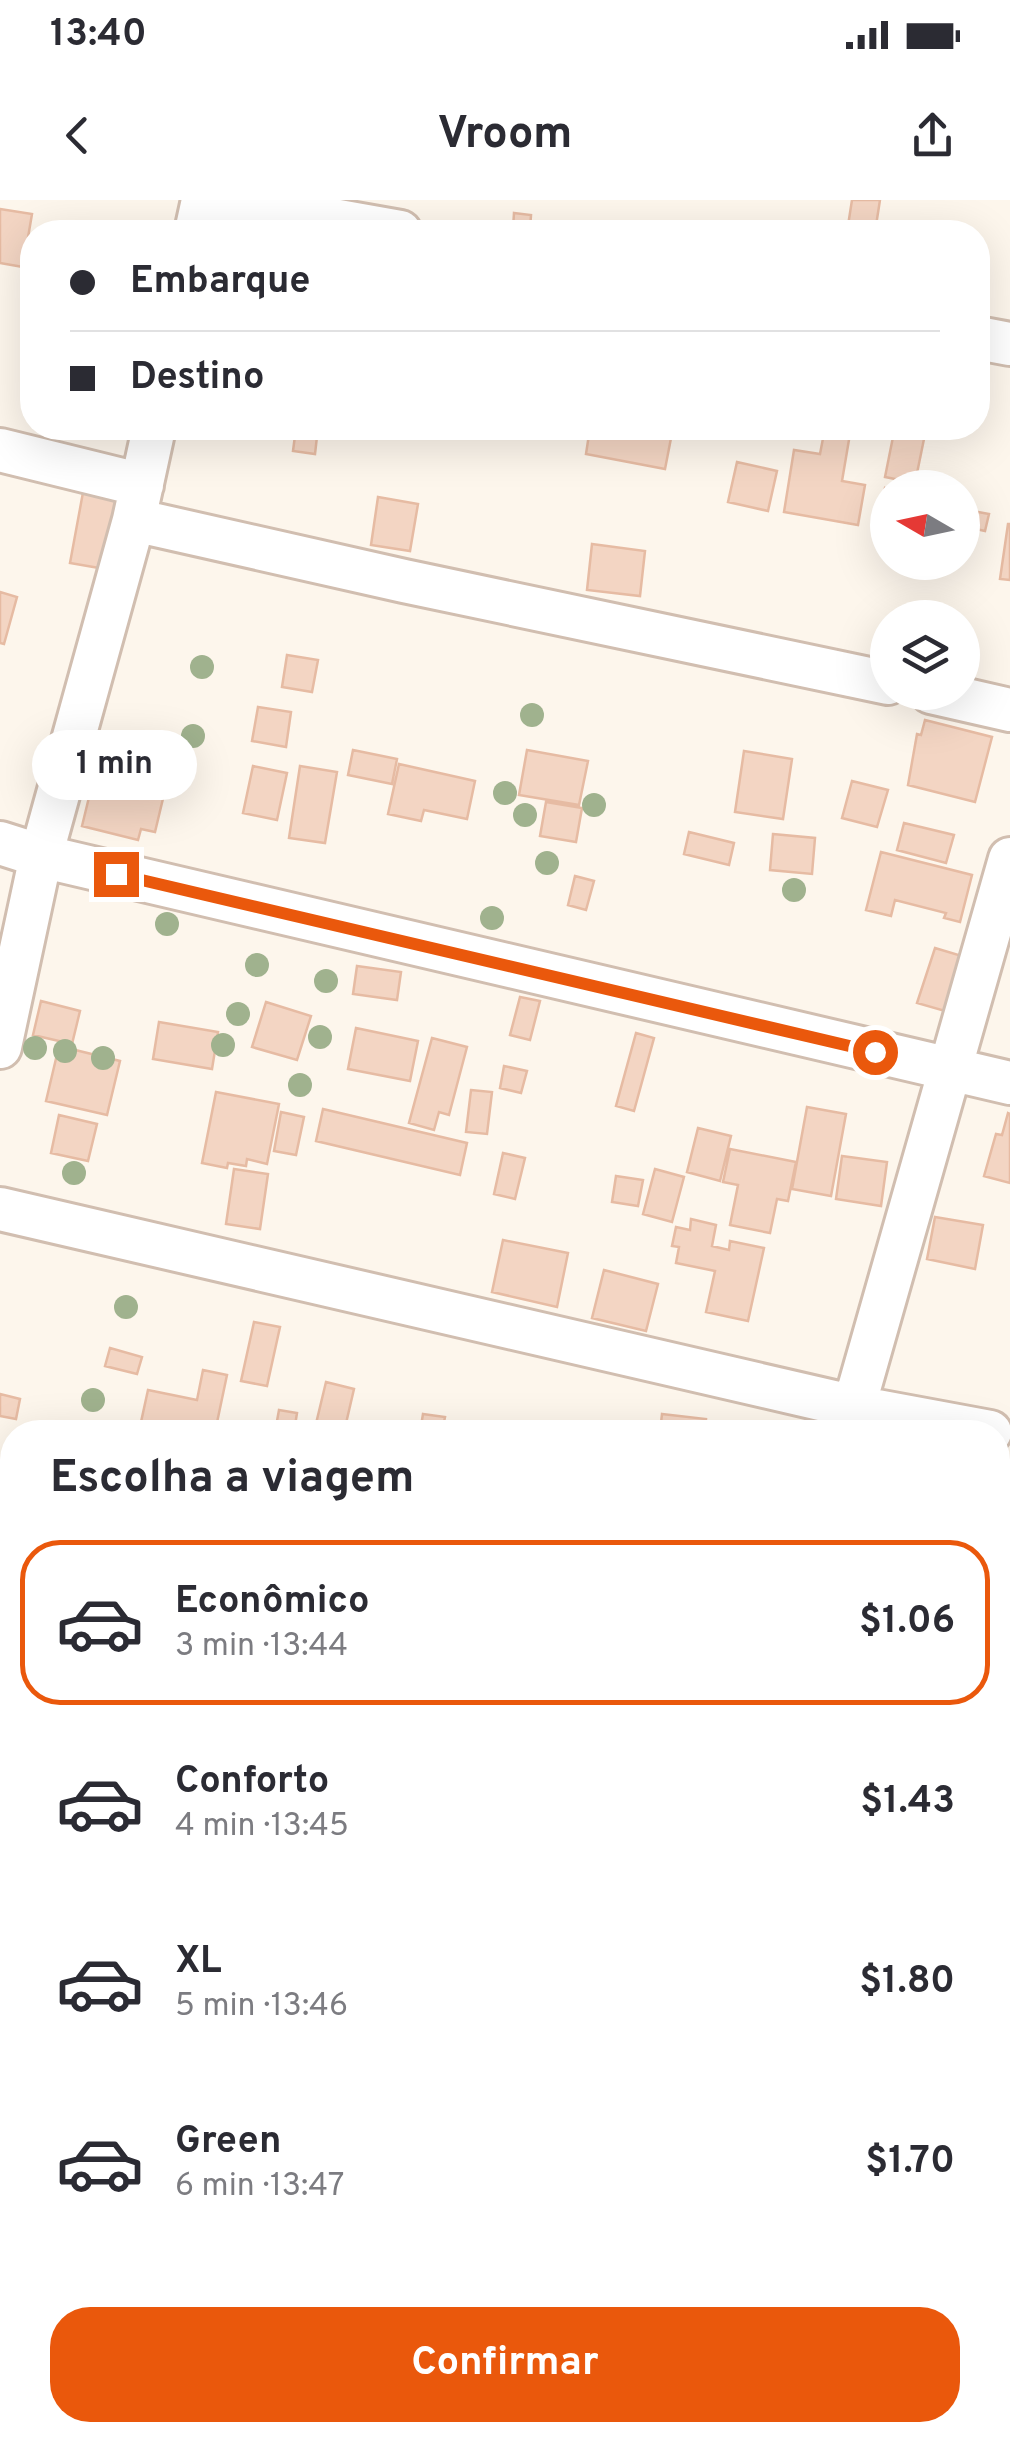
<!DOCTYPE html>
<html lang="pt">
<meta charset="utf-8">
<style>
body{margin:0;font-family:Overpass,sans-serif;background:#f7f7f7;color:#2b2b33;height:100vh;display:flex;flex-direction:column;font-size:38px;white-space:nowrap}
*{box-sizing:border-box;margin:0}
p{font-size:32px;color:#7c7c81}
.icon{flex:none;width:55px;height:55px;fill:none;stroke:currentColor;stroke-width:2;stroke-linecap:round;stroke-linejoin:round}
.map{position:relative;flex:1;overflow:hidden}
.details{position:absolute;left:0px;top:1220px;width:1010px;height:1022px;display:flex;flex-direction:column;background:#fff;border-radius:40px 40px 0 0;box-shadow:0 10px 40px #0002}
.details>*{flex:none}
.banner{position:absolute;left:20px;top:20px;width:970px;height:220px;border-radius:40px;box-shadow:0 10px 40px #0002;display:grid;align-content:center;height:220px;padding:0 50px;background:#fff}
.needle{width:65px;rotate:279deg}
.fabs{position:absolute;left:870px;top:270px;display:grid;gap:20px}
.fabs a{display:grid;place-items:center;width:110px;height:110px;border-radius:50%;background:#fff;box-shadow:0 10px 40px #0002;font-size:50px}
.end{position:absolute;width:45px;height:45px;margin:-22px;border:12px solid #ea580c;background:#fff;box-shadow:0 0 0 5px #fff}
.from{border-radius:50%}
.bubble{position:absolute;height:70px;border-radius:35px;background:#fff;box-shadow:0 10px 40px #0002;font-size:32px;font-weight:700;line-height:70px;text-align:center}
.banner b{display:flex;align-items:center;gap:35px;height:95px;font-size:38px}
.banner b+b{border-top:2px solid #e1e1e2}
.banner i{width:25px;height:25px;background:#2b2b33}
ul{padding:0;list-style:none}
li{display:flex;align-items:center;gap:30px;height:165px;margin:0 20px 15px;padding:0 30px;border:5px solid transparent;border-radius:40px}
li div{flex:1}
li b{display:block;font-size:38px}
li em{font-style:normal;font-weight:700}
li.active{border-color:#ea580c}
li>.icon{width:90px;height:90px;stroke-width:1.5}
h2{padding:0 50px;font-size:45px;line-height:120px}
.cta{display:flex;gap:20px;margin-top:auto;padding:20px 50px}
.cta a{flex:1;height:115px;border-radius:40px;background:#ea580c;color:#fff;font-size:40px;font-weight:700;line-height:115px;text-align:center}
.status{display:flex;justify-content:space-between;align-items:center;height:70px;padding:0 50px;background:#fff;direction:ltr}
.status svg{height:28px;fill:currentColor}
header{display:flex;justify-content:space-between;align-items:center;height:130px;padding:0 50px;background:#fff;font-size:45px;font-weight:700}
.map>svg:first-child{display:block}
.building{fill:#f3d5c3;stroke:#e6bba3;stroke-width:2.5}
.lines{fill:none;stroke-linecap:round;stroke-linejoin:round}
.minor-casing{stroke:#d1beb0;stroke-width:48}
.path{stroke:#d9b8a5;stroke-width:6;stroke-dasharray:2.5 8;stroke-linecap:butt}
.minor{stroke:#fff;stroke-width:42}
.tree{fill:#a0b28e}
.route{stroke:#ea580c;stroke-width:12}
</style>
<div class="status"><b>13:40</b><svg viewBox="0 0 49 12"><path d="M0 12V9h3v3zM5 12V6h3v6zM10 12V3h3v9zM15 12V0h3v12zM26 1h20v11H26zM47 4h2v5h-2z"/></svg></div>
<header><svg class="icon" aria-label="back" viewBox="0 0 24 24"><path d="M15 5l-7 7 7 7"/></svg>Vroom<svg class="icon" aria-label="share" viewBox="0 0 24 24"><path d="M12 15V3M7 8l5-5 5 5M5 13v7h14v-7"/></svg></header>
<div class="map">
<svg width="1010" height="2242" viewBox="0 0 1010 2242">
<rect width="100%" height="100%" fill="#fdf6ec"/>
<!-- building -->
<path class="building" d="M852,0H880L875,32H847Z
M0,9L32,14L23,67L0,63Z
M514,13L531,15L530,30L513,29Z
M296,228H318L315,254L293,251Z
M330,228H358L356,238L329,234Z
M516,228H559L556,238Z
M590,228H673L665,269L586,254Z
M825,228H851L842,281L865,285L858,325L784,312L794,250L820,254Z
M894,232L924,239L915,283L885,277Z
M737,262L777,271L768,311L728,302Z
M84,287L118,294L105,369L70,363Z
M885,288L888,289V318L879,316Z
M378,297L418,304L410,351L371,345Z
M962,309L989,314L985,331L962,326Z
M1008,324H1010V380L1000,379Z
M592,344L645,351L640,396L587,390Z
M0,392L17,397L4,444L0,443Z
M287,455L318,460L312,492L282,487Z
M258,507L291,512L286,547L252,541Z
M925,520L992,537L975,602L908,585L917,534L921,535Z
M102,544L172,561L155,632L141,629L138,640L82,626Z
M353,550L397,559L392,584L348,575Z
M527,550L588,561L579,605L519,595Z
M744,551L792,559L783,619L735,612Z
M399,564L475,581L467,619L424,610L421,621L388,614Z
M253,566L287,573L277,620L243,613Z
M300,566L337,572L325,643L289,638Z
M852,581L888,590L877,627L842,618Z
M546,602L582,608L576,642L540,636Z
M904,623L954,635L946,663L897,650Z
M689,632L734,643L729,665L684,654Z
M773,634L815,638L812,674L770,670Z
M881,652L972,675L960,722L944,718L946,713L895,700L891,716L866,710Z
M575,676L594,681L586,710L568,705Z
M935,748L962,756L945,811L917,803Z
M357,766L401,772L397,800L353,794Z
M520,797L540,801L530,840L510,835Z
M41,801L80,811L72,844L33,835Z
M266,802L311,816L297,860L252,847Z
M159,822L218,832L212,869L153,859Z
M356,828L418,841L410,881L348,869Z
M636,833L654,838L634,911L616,906Z
M432,838L467,847L449,915L439,912L434,930L409,923Z
M59,846L120,861L107,915L46,901Z
M504,866L527,871L521,893L500,888Z
M471,890L492,892L487,934L466,932Z
M216,892L279,904L267,964L247,959L246,966L228,963L227,968L202,963Z
M807,907L846,914L831,996L792,989Z
M323,909L467,943L460,975L316,941Z
M281,912L304,917L296,955L274,951Z
M1008,913L1010,914V983L984,976L996,934L1002,935Z
M59,915L97,924L88,961L51,953Z
M698,928L731,936L720,981L687,972Z
M730,949L796,962L788,1001L777,999L770,1033L730,1025L738,985L723,982Z
M503,953L525,958L515,999L494,994Z
M842,956L887,962L881,1006L836,999Z
M234,969L268,974L260,1029L226,1024Z
M655,969L684,977L672,1022L643,1014Z
M616,976L643,980L638,1006L612,1002Z
M935,1017L983,1025L975,1069L927,1059Z
M691,1019L716,1025L712,1046L729,1050L730,1041L764,1048L748,1121L706,1112L715,1071L676,1063L679,1047L672,1046L676,1027L690,1030Z
M503,1040L568,1053L557,1107L492,1092Z
M604,1070L658,1084L646,1131L592,1118Z
M254,1122L280,1127L267,1186L241,1181Z
M110,1148L142,1157L137,1174L105,1166Z
M203,1170L227,1175L215,1232H195L141,1222L148,1190L197,1200Z
M326,1182L354,1189L344,1232H314Z
M0,1194L20,1199L16,1219L0,1216Z
M279,1210L297,1213L294,1232H275Z
M423,1214L445,1217L442,1232H420Z
M662,1214L706,1219L705,1232H660Z
M998,1379L1010,1381L1007,1414L998,1412Z
M1,1412L12,1415V1465L0,1462Z
M0,1537L12,1540L9,1579L0,1577Z
M0,1889L12,1893V1933L0,1929Z
M1002,1961L1010,1969V2013L998,2027V1966Z
M1010,2027V2075L998,2069V2056Z
M12,2087V2139L0,2136Z
M128,2230H164L154,2242H117Z
M175,2230H205L195,2242H165Z
M411,2230H484L474,2242H426Z
M590,2230H630L633,2234L620,2242H572Z"/>
<g class="lines">
<!-- minor casing -->
<g class="minor-casing">
<path id="minor" d="M221,0L400,32
M196,32L203,0
M978,138L1010,144
M0,250L142,285
M134,320L404,381L888,483
M931,492L1010,510
M0,643L41,656L1010,883
M0,847L41,656L134,320L154,228
M0,1009L855,1207L990,1232
M847,1231L1010,659
M0,1348L12,1350
M998,1587L1010,1589
M0,1722L12,1725
M998,1938L1010,1940
M700,2230L750,2242
M313,2242L327,2230"/>
</g>
<!-- path -->
<path class="path" d="M0,2073L12,2076
M31,2242L34,2230"/>
<!-- minor -->
<use href="#minor" class="minor"/>
</g>
<!-- trees -->
<g class="tree">
<circle cx="202" cy="467" r="12"/>
<circle cx="532" cy="515" r="12"/>
<circle cx="193" cy="536" r="12"/>
<circle cx="505" cy="593" r="12"/>
<circle cx="594" cy="605" r="12"/>
<circle cx="525" cy="615" r="12"/>
<circle cx="547" cy="663" r="12"/>
<circle cx="794" cy="690" r="12"/>
<circle cx="492" cy="718" r="12"/>
<circle cx="167" cy="724" r="12"/>
<circle cx="257" cy="765" r="12"/>
<circle cx="326" cy="781" r="12"/>
<circle cx="238" cy="814" r="12"/>
<circle cx="320" cy="837" r="12"/>
<circle cx="223" cy="845" r="12"/>
<circle cx="35" cy="848" r="12"/>
<circle cx="65" cy="851" r="12"/>
<circle cx="103" cy="858" r="12"/>
<circle cx="300" cy="885" r="12"/>
<circle cx="74" cy="973" r="12"/>
<circle cx="126" cy="1107" r="12"/>
<circle cx="93" cy="1200" r="12"/>
</g>
<g class="lines">
<!-- route -->
<path class="route" d="M116,674L875,852"/>
</g>
</svg>
<div class="fabs">
<a><svg class="needle" viewBox="-14 -14 28 28"><path d="M0-13l5 13h-10z" fill="#e53935"/><path d="M0 13l5-13h-10z" fill="#7c7c81"/></svg></a>
<a><svg class="icon" aria-label="layers" viewBox="0 0 24 24"><path d="M12 4l9 5-9 5-9-5zM3 14l9 5 9-5"/></svg></a>
</div>
<i class="end from" style="left:875px;top:852px"></i>
<i class="end" style="left:116px;top:674px"></i>
<div class="bubble" style="left:32px;top:530px;width:165px">1 min</div>
<div class="banner">
<b><i class="from"></i>Embarque</b>
<b><i></i>Destino</b>
</div>
<section class="details">
<h2>Escolha a viagem</h2>
<ul>
<li class="active"><svg class="icon" aria-label="car" viewBox="0 0 24 24"><path d="M5 17H2v-5l4-1 3-4h7l3 4 3 1v5h-3M9 17h6M6 11h13"/><circle cx="7" cy="17" r="2"/><circle cx="17" cy="17" r="2"/></svg><div><b>Econômico</b><p>3 min · 13:44</p></div><em>$1.06</em></li>
<li><svg class="icon" aria-label="car" viewBox="0 0 24 24"><path d="M5 17H2v-5l4-1 3-4h7l3 4 3 1v5h-3M9 17h6M6 11h13"/><circle cx="7" cy="17" r="2"/><circle cx="17" cy="17" r="2"/></svg><div><b>Conforto</b><p>4 min · 13:45</p></div><em>$1.43</em></li>
<li><svg class="icon" aria-label="car" viewBox="0 0 24 24"><path d="M5 17H2v-5l4-1 3-4h7l3 4 3 1v5h-3M9 17h6M6 11h13"/><circle cx="7" cy="17" r="2"/><circle cx="17" cy="17" r="2"/></svg><div><b>XL</b><p>5 min · 13:46</p></div><em>$1.80</em></li>
<li><svg class="icon" aria-label="car" viewBox="0 0 24 24"><path d="M5 17H2v-5l4-1 3-4h7l3 4 3 1v5h-3M9 17h6M6 11h13"/><circle cx="7" cy="17" r="2"/><circle cx="17" cy="17" r="2"/></svg><div><b>Green</b><p>6 min · 13:47</p></div><em>$1.70</em></li>
</ul>
<div class="cta"><a>Confirmar</a></div>
</section>
</div>
